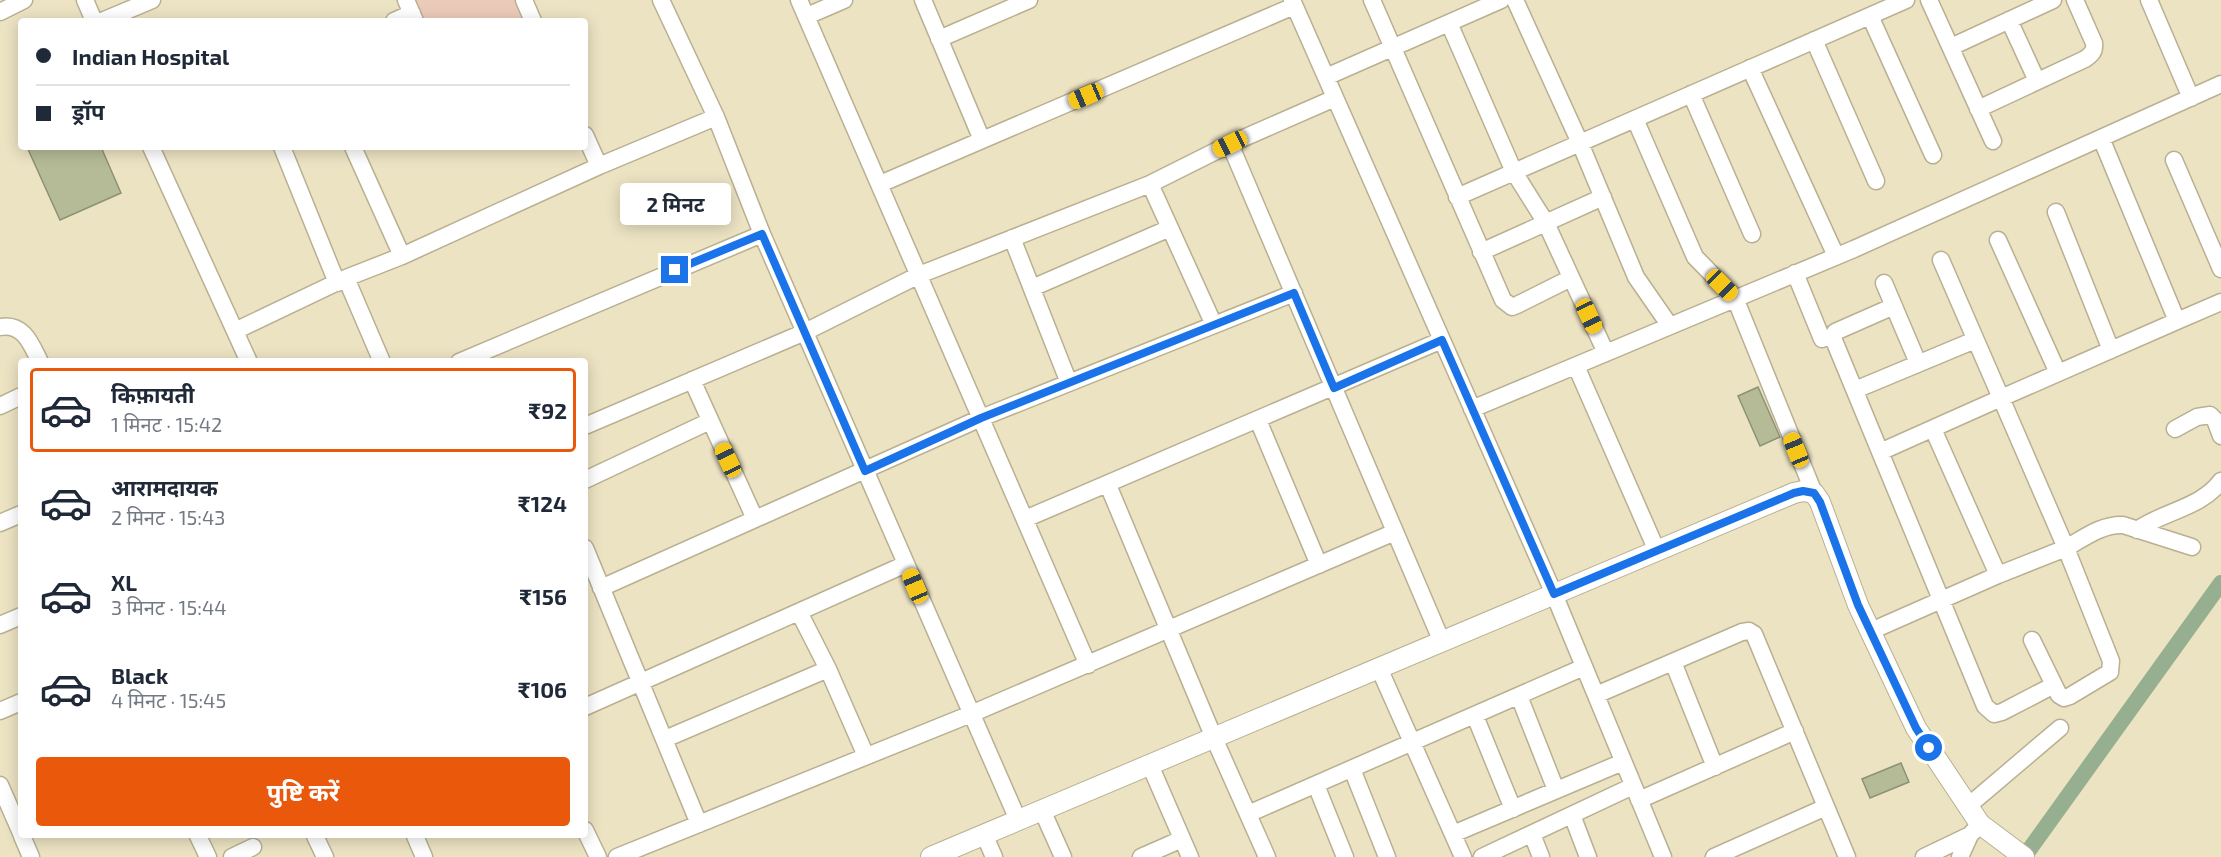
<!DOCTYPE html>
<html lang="hi">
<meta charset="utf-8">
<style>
body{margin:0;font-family:"Exo 2","Noto Sans Devanagari",sans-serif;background:#f6f6f7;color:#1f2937;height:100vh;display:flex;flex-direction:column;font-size:22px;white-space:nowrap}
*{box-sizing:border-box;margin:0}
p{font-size:20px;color:#747a83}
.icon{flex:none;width:33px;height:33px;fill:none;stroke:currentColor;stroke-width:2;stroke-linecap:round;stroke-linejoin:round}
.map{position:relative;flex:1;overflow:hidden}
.sheet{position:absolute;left:18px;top:358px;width:570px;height:480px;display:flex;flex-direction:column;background:#fff;border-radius:6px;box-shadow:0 3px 15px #0003}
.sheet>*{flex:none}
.guide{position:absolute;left:18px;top:18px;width:570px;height:132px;border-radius:6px;box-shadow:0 3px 15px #0003;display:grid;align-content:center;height:132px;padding:0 18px;background:#fff}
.end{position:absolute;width:27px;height:27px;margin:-14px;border:8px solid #1a73e8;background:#fff;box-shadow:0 0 0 3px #fff}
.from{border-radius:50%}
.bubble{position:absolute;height:42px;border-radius:6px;background:#fff;box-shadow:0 3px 15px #0003;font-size:20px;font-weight:700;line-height:42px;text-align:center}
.car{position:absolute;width:18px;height:36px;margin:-18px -9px;border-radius:8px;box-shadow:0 0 4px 2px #0007;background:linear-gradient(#f5c518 24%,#345 0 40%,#f5c518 0 76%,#345 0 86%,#f5c518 0)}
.guide b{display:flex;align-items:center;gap:21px;height:57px;font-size:22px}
.guide b+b{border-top:2px solid #e0e1e3}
.guide i{width:15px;height:15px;background:#1f2937}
ul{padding:10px 0 0;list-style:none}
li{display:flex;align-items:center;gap:18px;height:84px;margin:0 12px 9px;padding:0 6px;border:3px solid transparent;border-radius:6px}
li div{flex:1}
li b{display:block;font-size:22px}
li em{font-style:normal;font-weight:700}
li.selected{border-color:#ea580c}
li>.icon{width:54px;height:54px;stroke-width:1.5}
.primary-button{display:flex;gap:12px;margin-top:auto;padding:12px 18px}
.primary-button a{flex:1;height:69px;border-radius:6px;background:#ea580c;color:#fff;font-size:24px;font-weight:700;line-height:69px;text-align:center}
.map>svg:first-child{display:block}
.green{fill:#eccaba}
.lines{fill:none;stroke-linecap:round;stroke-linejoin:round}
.canal{stroke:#97af91;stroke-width:16}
.building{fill:#b5bb97;stroke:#8d9274;stroke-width:1.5}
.minor-casing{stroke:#b9b091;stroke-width:19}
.tertiary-casing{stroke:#b9b091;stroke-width:22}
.minor{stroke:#fff;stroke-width:16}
.tertiary{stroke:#fff;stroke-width:20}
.route{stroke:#1a73e8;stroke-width:8}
</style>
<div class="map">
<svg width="2221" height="857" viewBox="0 0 2221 857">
<rect width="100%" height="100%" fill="#ece3c3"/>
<!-- green -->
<path class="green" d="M406,0H525L534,21H416Z"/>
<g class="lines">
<!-- canal -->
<path class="canal" d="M2024,857L2221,583"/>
</g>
<!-- building -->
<path class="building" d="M27,147H101L121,193L60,220Z
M1758,387L1780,437L1760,446L1738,396Z
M1901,763L1909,782L1870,798L1862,779Z"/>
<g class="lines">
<!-- minor casing -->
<g class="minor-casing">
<path id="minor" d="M85,0L94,21
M406,0L415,21
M524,0L533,21
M661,0L716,117L762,234L1018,820
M799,0L1088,665
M923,0L982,140
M1292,0L1554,594L1663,857
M1372,0L1503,300L1512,307L1517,305L1571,278
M1515,0L1580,143L1636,277L1670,326
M1929,0L1993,141
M2149,0L2191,98
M0,12L24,0
M807,16L844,0
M1870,16L1933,155
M2009,20L2037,81
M102,21L152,0
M394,21L412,13
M1449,23L1514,172L1546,223L1606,353
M939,39L1029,0
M1814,40L1876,181
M1951,47L2053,0
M1750,68L1836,256
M1326,77L1501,0
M1691,94L1752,234
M1978,109L2085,59C2092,54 2095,51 2094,43L2075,0
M1635,119L1695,257L1735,298L1814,493
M585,135L599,166
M1230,144L1335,98
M151,147L249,362
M282,147L337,283
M353,147L402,256
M2174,160L2221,269
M880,184L1294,6
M1150,184L1214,325
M1457,197L1906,0
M2056,212L2111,350
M1012,238L1069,383
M1998,240L2058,373
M1481,252L1603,197
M1795,273L1822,339
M346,278L382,362
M1884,283L1918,363
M1032,288L1170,228
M1894,306L1835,332L1833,338L1985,706L1994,714L2002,712L2054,685L2059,695L2064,698L2070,696L2110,672L2111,661L2066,548C2084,538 2102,524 2123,525L2192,547
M2177,321L2221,302
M0,327C24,323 31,344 40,362
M237,330L346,278L402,256L599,166L716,117
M459,362L762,234
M1576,366L1657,551
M692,380L755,519
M1855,390L1975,340
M0,406L21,396
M1472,409L1854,249L2221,84
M1258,420L1319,565
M585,426L805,332L919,275L1150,184L1230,144L1442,642
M1933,429L1998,575
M2175,429L2197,417L2210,415L2215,420L2221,436
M1880,452L2001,398L1941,260
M585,480L710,421
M1108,485L1214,738L1267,857
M1025,519L1442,340
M0,523L21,514
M2137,530C2164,511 2201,508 2221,481
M585,548L699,824
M601,588L981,418L1294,293
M799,612L828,669L866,756
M0,625L21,616
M1871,631L1998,575L2066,548L2001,398L2177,321L2101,138
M2032,640L2054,685
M1673,662L1715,767
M1379,668L1463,857
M1596,695L1742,632L1749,631L1754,634L1847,857
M1519,696L1556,790
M585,707L906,564
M0,711L21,702
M1475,716L1513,809
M665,739L828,669
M1150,765L1190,857
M1352,769L1387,857
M0,785L21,833
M1316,785L1345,857
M1639,800L1795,731
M1967,807L2060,728
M1042,810L1063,857
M1248,814L1584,667
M1572,815L1588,857
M585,830L598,857
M984,834L994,857
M1453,834L1623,762
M1532,834L1541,857
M22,836L31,857
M198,836L208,857
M315,836L325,857
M415,836L424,857
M232,857L253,847
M617,857L971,714L1395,532
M1141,857L1182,839
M1482,857L1633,786
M1714,857L1826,807
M1924,857L1970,835L1980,824
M1960,857L1970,835"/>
</g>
<!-- tertiary casing -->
<g class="tertiary-casing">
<path id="tertiary" d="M931,857L1794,493L1803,491L1814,493L1820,502L1858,605L1916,728L1980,824L2024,857"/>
</g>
<!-- minor -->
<use href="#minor" class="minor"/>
<!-- tertiary -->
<use href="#tertiary" class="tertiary"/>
</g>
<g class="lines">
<!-- route -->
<path class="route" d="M675,270L762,234L865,471L981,418L1294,293L1334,388L1442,340L1554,594L1794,493L1803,491L1814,493L1820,502L1858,605L1916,728L1929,748"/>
</g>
</svg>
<i class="end from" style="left:1929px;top:748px"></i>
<i class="end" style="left:675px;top:270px"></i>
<div class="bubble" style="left:620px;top:183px;width:111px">2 मिनट</div>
<i class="car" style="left:1086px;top:96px;rotate:247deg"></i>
<i class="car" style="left:1230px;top:144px;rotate:244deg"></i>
<i class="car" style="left:1722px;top:285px;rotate:135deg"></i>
<i class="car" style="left:1589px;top:316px;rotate:155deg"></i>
<i class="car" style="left:1796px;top:450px;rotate:338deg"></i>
<i class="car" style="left:728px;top:460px;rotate:335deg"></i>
<i class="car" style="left:915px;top:586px;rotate:337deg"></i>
<div class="guide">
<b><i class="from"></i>Indian Hospital</b>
<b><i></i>ड्रॉप</b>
</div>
<section class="sheet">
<ul>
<li class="selected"><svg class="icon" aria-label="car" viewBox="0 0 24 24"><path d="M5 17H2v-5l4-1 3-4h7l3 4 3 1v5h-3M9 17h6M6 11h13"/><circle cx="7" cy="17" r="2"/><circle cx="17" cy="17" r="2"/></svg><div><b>किफ़ायती</b><p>1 मिनट · 15:42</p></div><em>₹92</em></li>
<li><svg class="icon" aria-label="car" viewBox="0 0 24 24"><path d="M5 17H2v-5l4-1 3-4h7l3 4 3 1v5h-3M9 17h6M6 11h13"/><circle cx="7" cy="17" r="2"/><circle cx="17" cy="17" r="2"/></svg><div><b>आरामदायक</b><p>2 मिनट · 15:43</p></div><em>₹124</em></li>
<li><svg class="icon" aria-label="car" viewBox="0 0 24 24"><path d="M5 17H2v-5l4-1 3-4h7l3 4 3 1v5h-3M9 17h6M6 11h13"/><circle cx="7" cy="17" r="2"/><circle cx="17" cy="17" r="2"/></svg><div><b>XL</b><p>3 मिनट · 15:44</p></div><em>₹156</em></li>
<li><svg class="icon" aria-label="car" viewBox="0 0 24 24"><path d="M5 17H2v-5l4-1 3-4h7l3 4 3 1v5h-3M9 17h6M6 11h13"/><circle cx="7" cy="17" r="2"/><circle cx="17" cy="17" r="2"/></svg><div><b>Black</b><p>4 मिनट · 15:45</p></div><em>₹106</em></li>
</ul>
<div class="primary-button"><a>पुष्टि करें</a></div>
</section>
</div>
